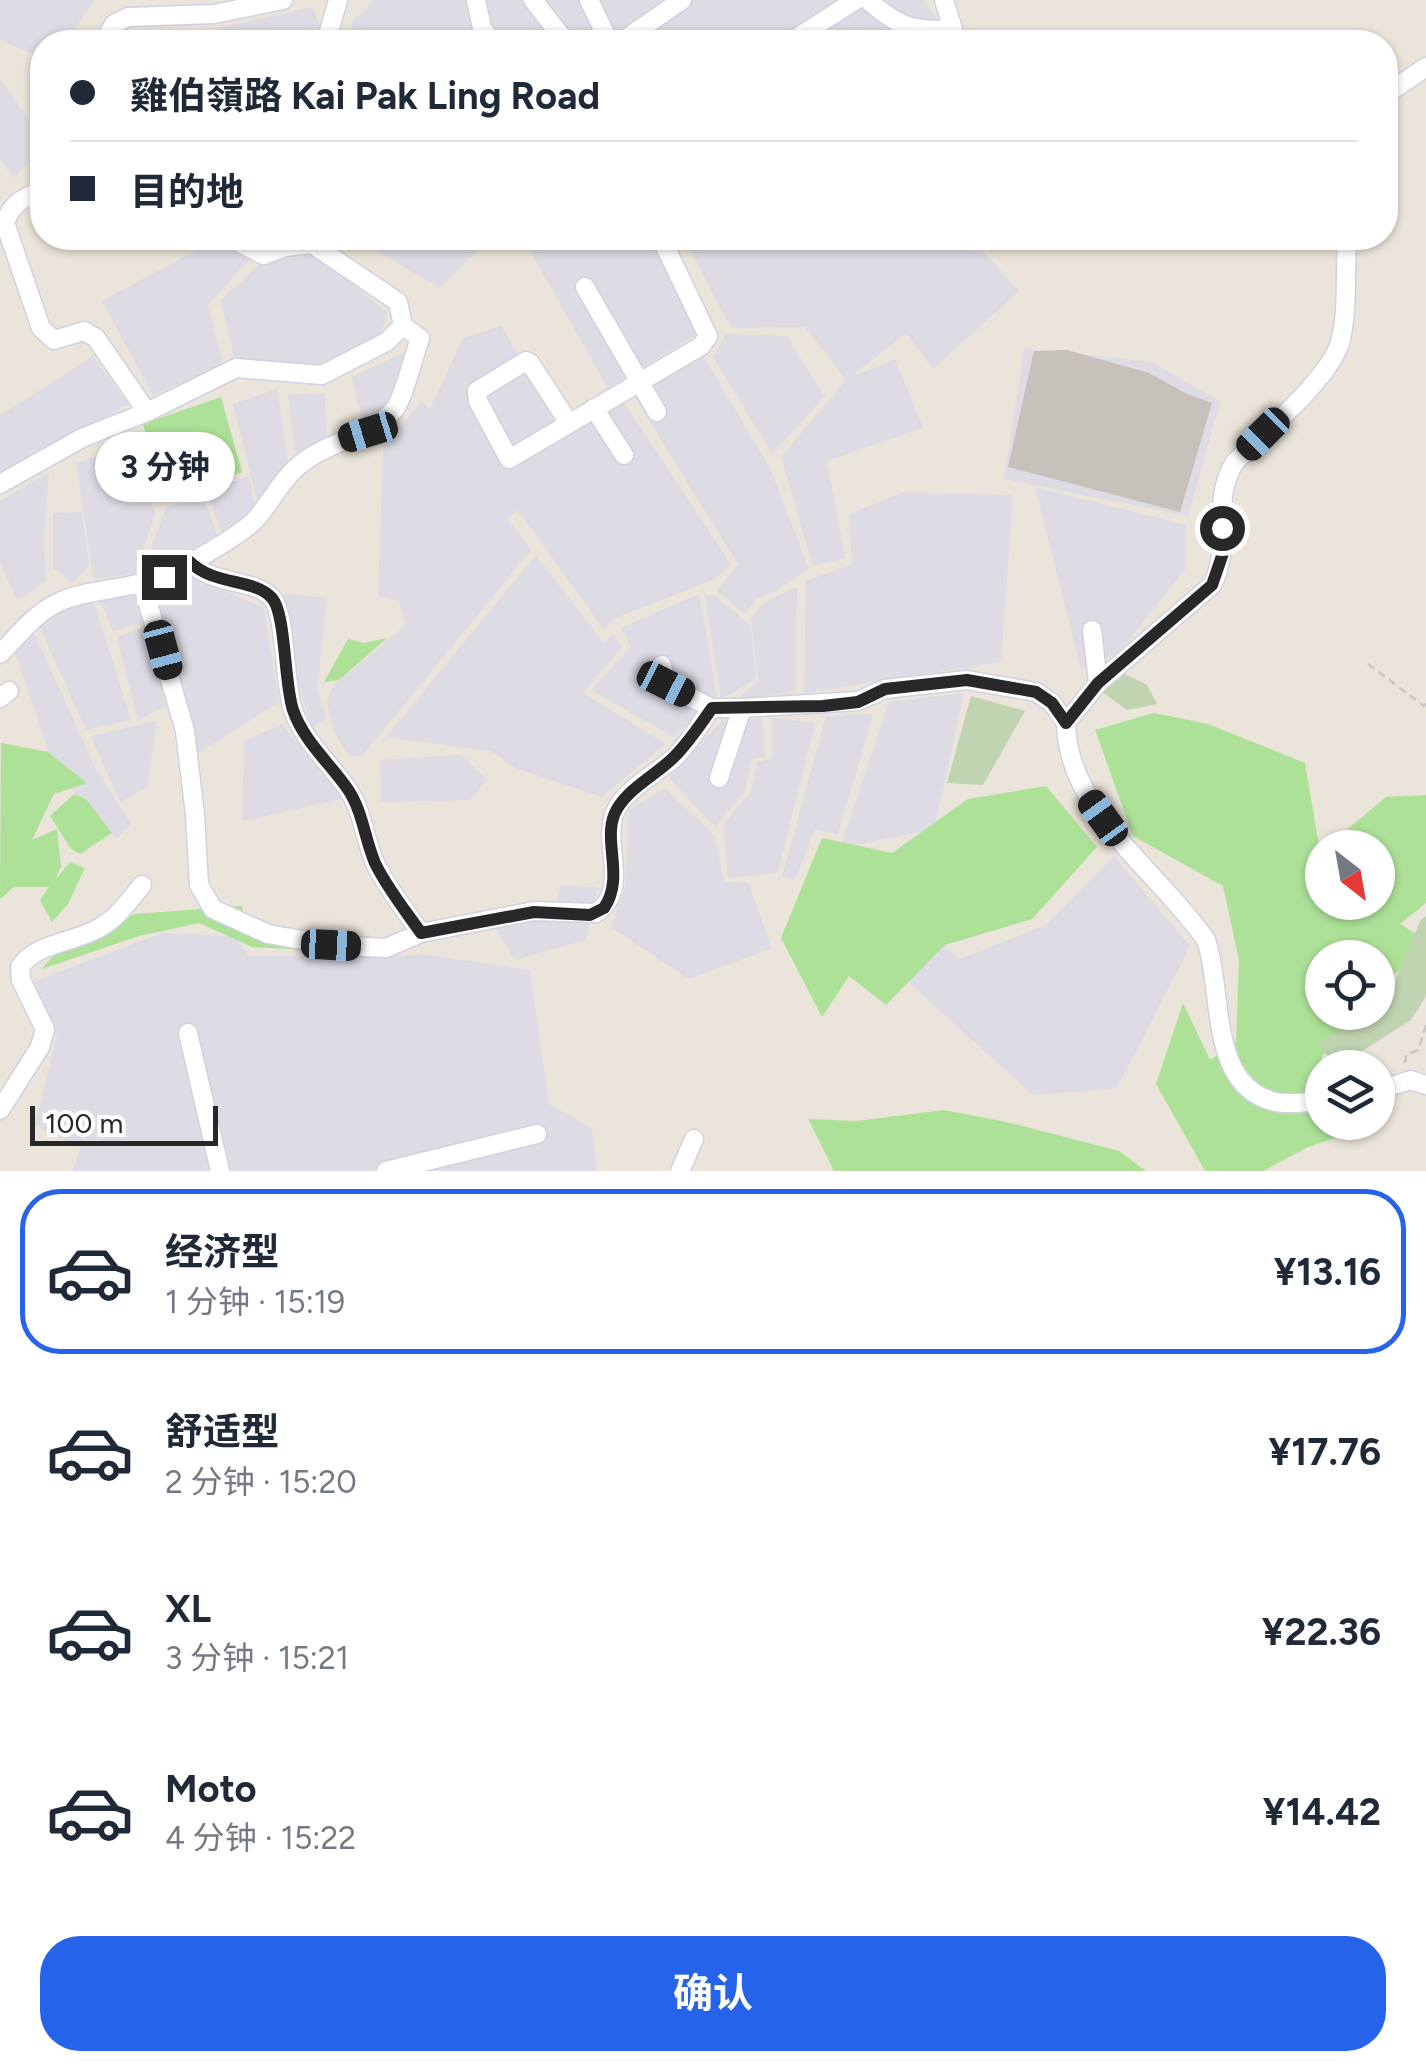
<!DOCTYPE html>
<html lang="zh">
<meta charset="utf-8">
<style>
body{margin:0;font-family:Figtree,"Noto Sans SC",sans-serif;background:#f6f6f7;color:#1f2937;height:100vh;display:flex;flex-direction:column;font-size:38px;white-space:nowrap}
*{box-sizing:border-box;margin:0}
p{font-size:32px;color:#747a83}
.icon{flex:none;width:55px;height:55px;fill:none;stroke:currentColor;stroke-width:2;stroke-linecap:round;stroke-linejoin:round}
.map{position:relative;height:1171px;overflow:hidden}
.details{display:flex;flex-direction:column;background:#fff;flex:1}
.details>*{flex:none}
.top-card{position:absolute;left:30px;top:30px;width:1368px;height:220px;border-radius:40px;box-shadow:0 2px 8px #0004;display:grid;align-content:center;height:220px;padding:0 40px;background:#fff}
.needle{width:65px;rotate:149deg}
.fabs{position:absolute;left:1305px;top:830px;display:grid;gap:20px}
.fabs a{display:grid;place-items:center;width:90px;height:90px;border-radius:50%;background:#fff;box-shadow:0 2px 8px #0004;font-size:50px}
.scale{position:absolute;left:30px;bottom:25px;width:188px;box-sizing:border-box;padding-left:10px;border:5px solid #282828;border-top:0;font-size:28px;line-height:35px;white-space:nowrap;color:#282828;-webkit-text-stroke:8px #fff;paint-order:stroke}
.end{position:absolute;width:45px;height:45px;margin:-22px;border:12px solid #282828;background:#fff;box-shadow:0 0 0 5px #fff}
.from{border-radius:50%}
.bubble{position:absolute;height:70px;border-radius:35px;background:#fff;box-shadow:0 2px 8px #0004;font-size:32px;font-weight:700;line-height:70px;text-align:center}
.car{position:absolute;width:30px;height:60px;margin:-30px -15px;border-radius:12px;box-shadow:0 0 8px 2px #0007;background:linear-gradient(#222 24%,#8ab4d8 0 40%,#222 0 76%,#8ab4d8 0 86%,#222 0)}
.top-card b{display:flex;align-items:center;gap:35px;height:95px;font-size:38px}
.top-card b+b{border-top:2px solid #e0e1e3}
.top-card i{width:25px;height:25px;background:#1f2937}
ul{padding:18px 0 0;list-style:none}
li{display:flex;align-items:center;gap:30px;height:165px;margin:0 20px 15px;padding:0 20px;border:5px solid transparent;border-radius:40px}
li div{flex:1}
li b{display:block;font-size:38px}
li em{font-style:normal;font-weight:700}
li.current{border-color:#2563eb}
li>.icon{width:90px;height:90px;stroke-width:1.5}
.action{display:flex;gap:20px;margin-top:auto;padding:20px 40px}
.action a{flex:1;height:115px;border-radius:40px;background:#2563eb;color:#fff;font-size:40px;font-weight:700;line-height:115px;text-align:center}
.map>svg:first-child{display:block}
.industrial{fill:#dddbe3}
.green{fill:#ade197}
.cemetery{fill:#c1d4b1}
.building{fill:#c6c1ba}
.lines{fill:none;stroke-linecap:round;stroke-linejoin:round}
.minor-casing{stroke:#cfd2e1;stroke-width:21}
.path{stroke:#c7c7c7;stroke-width:2.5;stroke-dasharray:8 5;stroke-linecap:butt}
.minor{stroke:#fff;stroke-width:18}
.route{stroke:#282828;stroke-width:12}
</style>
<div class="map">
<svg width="1426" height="1171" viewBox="0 0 1426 1171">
<rect width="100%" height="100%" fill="#ebe4da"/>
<!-- industrial -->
<path class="industrial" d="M0,0H94L66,42H42V58L0,40Z
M374,0H924L953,42H346L354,21Z
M313,7L320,28L304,42H216L215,29Z
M0,79L42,138V148L13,178L0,158Z
M191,238H262L266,240L208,305L223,365L153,395L102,301L195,251Z
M355,238H506L479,249L440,288Z
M556,238H652L696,335L608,388L530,251Z
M684,238H942L951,249L984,252L1019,291L933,369L906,333L849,378L895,359L923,428L827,461L845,558L813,566L781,457L846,380L805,327L731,328Z
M315,255L387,312L381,334L322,368L234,357L221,300L262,262Z
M501,326L567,436L624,403L731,565L715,579L615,618L604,630L518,510L507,518L531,550L362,756H349L333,730L327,701L333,686L405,626L399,601L378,597L383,448L422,401L430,410L463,338Z
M726,334L787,336L824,397L772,454L713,357Z
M411,349L406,400L363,427L352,377Z
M1024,349L1152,362L1220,402L1188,516L1004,479Z
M702,354L770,468L809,569L774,592L757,598L745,614L717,591L738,564L634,396Z
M93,356L128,404L0,476V416Z
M277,389L289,469L258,504L233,404Z
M324,393L328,443L296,459L288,395Z
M134,445L155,514L135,573L94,579L76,463Z
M49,472L44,538L46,581L17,601L0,562V501Z
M249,476L255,508L223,535L206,491Z
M1035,487L1186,525V568L1119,652L1081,669Z
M901,493L1013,495L1001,662L804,693L806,581L852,564L849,514Z
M203,494L217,535L141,576L166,508Z
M82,512L89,565L72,583L53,568V513Z
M536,555L603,643L614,634L622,647L583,693L666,744L602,797L516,768L491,751L386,737Z
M183,572L264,608L279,702L197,754L152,591Z
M797,587L796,691L737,700L758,681L751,618L763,603Z
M284,594L327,598L317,688L326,718L312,727L296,679Z
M699,594L717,695L674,737L591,690L631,647L621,628Z
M136,595L145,621L113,631L99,598Z
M705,595L715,596L750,625L756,678L721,700Z
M92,596L131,720L86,730L39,625Z
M151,624L165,706L138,720L117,637Z
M34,633L94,765L131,824L117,839L56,773L15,653Z
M964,693L934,829L840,848L889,702Z
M873,714L838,834L815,829L795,880L782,877L826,716Z
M762,718L765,756L752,759L745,791L715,827L669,778L722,721Z
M772,718L815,723L778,872L728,878L723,825L751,792L757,762L772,759Z
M157,721L147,787L120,802L91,736Z
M282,724L343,799L242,821L244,741Z
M461,755L487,779L470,800L381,802L380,760Z
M665,788L715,836L724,882L748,883L772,948L689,979L611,927L625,888L629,810Z
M1114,856L1190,946L1117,1088L1033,1095L899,974L935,938L960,959L1046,925Z
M561,886L598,887L586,940L515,960L494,926L556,901Z
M163,933L234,936L248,956L427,955L530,970L549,1104L592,1129L597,1171H73L80,1148L35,1125L57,1036L24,985Z"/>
<!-- green -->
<path class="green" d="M221,397L242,472L163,502L143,424Z
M387,638L339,680L324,682L348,639L364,643Z
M1154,713L1208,724L1305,763L1320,852L1322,850V902H1378V848L1326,847L1386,797L1426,795V903L1400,924L1426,940V954L1378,984V958H1322V1012L1374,1013L1370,1039L1323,1054L1315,1077L1322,1097V1122L1332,1123L1338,1137L1308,1147L1263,1171H1205L1156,1084L1183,1003L1210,1060L1236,1043L1239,960L1223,886L1133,836L1095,730Z
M1,743L48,752L87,783L54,794L32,840L57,829L61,866L56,879L70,862L85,868L68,904L52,922L40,900L49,887H14L0,899Z
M1046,786L1097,847L1032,919L945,945L886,1005L849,976L822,1017L781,938L822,838L892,853L968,799Z
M74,794L86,799L112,833L80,854L71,849L50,816Z
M242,906L247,932L341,952L252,947L199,923L139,936L42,969L59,949L135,914Z
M944,1110L1011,1123L1119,1151L1146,1171H834L808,1119L856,1121Z"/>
<!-- cemetery -->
<path class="cemetery" d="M1121,672L1147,685L1157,704L1127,710L1101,691Z
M971,696L1025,711L983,785L947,783Z
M1426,916V996L1411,1020L1337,1067L1318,1043L1384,1007L1420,921Z"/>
<!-- building -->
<path class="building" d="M1067,350L1149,373L1187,394L1212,403L1180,512L1008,467L1034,351Z"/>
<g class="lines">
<!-- minor casing -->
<g class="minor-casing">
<path id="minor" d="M476,0L482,28L492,42
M533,0L566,42
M589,0L609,42
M868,0C898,27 914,32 953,29L944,0
M104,42L114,24L128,17L214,14L283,0
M326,42L338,0
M621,42L682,0
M790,42L856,0
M1385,95L1426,67
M42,190C25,197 11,203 5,223L41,328L54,340L84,331L96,338L147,412
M585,287L657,412
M594,408L624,455
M569,423L530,363L526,361L477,391L478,401L509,459L701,346L708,336L661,238
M0,484L82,438L147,412L236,368L322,375L386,342L403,326
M190,562C214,586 254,578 272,598C286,614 284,683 293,710C304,742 331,764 349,791C363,813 365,840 375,863C387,888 405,910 421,933
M142,583L185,731L195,815L199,885L213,909L268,934L331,945L386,948L421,933L534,911L596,913C629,891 605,849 613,818C620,791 655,775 674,758C689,743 700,725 711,708
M1092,630L1098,683
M0,654C17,637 34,614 57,603C85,589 128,590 161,577C182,569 237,537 253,522C269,506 279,483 296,468C325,441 367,439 394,410C402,402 415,353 420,338L403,326L398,302L312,244L285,247L263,255L231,238
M662,665L666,684L711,708H742L858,701L885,689L967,680L1036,692L1052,703L1066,723
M0,698L9,691
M719,778L742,708
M188,1033L220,1171
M1378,1090L1411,1080L1426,1085
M1322,1101C1308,1102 1290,1105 1276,1102C1207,1087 1224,990 1206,940C1160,873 1067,811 1066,723L1098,683L1212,585C1234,543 1209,503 1235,462C1263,434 1333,376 1341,339C1348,307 1345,270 1347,238
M0,1110L40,1047L45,1029L21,980L20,967C36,943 72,943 97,929C117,919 128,902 142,885
M386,1171L537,1134
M680,1171L694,1139"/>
</g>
<!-- path -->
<path class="path" d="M1368,664L1424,706L1426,702
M1405,1063L1406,1055L1418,1050L1426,1025"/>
<!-- minor -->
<use href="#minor" class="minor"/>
</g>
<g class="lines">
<!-- route -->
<path class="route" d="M164,577L190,562C214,586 254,578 272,598C286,614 284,683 293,710C304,742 331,764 349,791C363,813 365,840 375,863C387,888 405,910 421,933L534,912L590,915L604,908C626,876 600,837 617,809C630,787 656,775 674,757C689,742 700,725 712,708L823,706L858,702L885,689L967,680L1036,692L1052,703L1066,723L1098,683L1212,585L1223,553L1222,528"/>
</g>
</svg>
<div class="fabs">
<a><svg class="needle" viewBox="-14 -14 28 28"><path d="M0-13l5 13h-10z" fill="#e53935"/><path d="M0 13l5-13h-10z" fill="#747a83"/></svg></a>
<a><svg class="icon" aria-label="locate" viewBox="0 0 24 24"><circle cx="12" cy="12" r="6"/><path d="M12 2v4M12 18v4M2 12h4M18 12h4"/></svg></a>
<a><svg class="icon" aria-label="layers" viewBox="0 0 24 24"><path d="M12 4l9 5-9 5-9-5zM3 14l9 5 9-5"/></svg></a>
</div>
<div class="scale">100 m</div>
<i class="end from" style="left:1222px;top:528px"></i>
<i class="end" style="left:164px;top:577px"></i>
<div class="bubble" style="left:95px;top:432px;width:140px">3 分钟</div>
<i class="car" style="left:368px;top:432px;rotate:253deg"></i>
<i class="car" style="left:1263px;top:434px;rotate:225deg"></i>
<i class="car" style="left:163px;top:650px;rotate:165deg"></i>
<i class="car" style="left:666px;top:684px;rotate:117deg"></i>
<i class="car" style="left:1103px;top:818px;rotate:324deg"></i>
<i class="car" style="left:331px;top:945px;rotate:93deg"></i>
<div class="top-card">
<b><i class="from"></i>雞伯嶺路 Kai Pak Ling Road</b>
<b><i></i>目的地</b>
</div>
</div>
<section class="details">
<ul>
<li class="current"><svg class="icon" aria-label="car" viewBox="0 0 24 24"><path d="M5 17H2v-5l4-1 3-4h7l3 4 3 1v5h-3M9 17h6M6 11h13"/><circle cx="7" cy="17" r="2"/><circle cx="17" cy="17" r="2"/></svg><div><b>经济型</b><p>1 分钟 · 15:19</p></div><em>¥13.16</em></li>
<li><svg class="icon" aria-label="car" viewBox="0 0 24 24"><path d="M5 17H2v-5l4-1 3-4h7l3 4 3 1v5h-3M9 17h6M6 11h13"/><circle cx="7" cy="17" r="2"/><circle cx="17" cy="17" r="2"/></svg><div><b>舒适型</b><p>2 分钟 · 15:20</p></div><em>¥17.76</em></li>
<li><svg class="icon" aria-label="car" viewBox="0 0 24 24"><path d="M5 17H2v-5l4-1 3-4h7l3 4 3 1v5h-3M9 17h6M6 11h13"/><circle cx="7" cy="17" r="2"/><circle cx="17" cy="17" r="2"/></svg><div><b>XL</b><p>3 分钟 · 15:21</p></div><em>¥22.36</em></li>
<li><svg class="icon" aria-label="car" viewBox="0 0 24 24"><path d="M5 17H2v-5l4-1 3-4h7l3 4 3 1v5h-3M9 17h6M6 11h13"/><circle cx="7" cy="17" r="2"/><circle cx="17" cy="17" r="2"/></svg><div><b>Moto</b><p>4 分钟 · 15:22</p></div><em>¥14.42</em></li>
</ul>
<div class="action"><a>确认</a></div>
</section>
